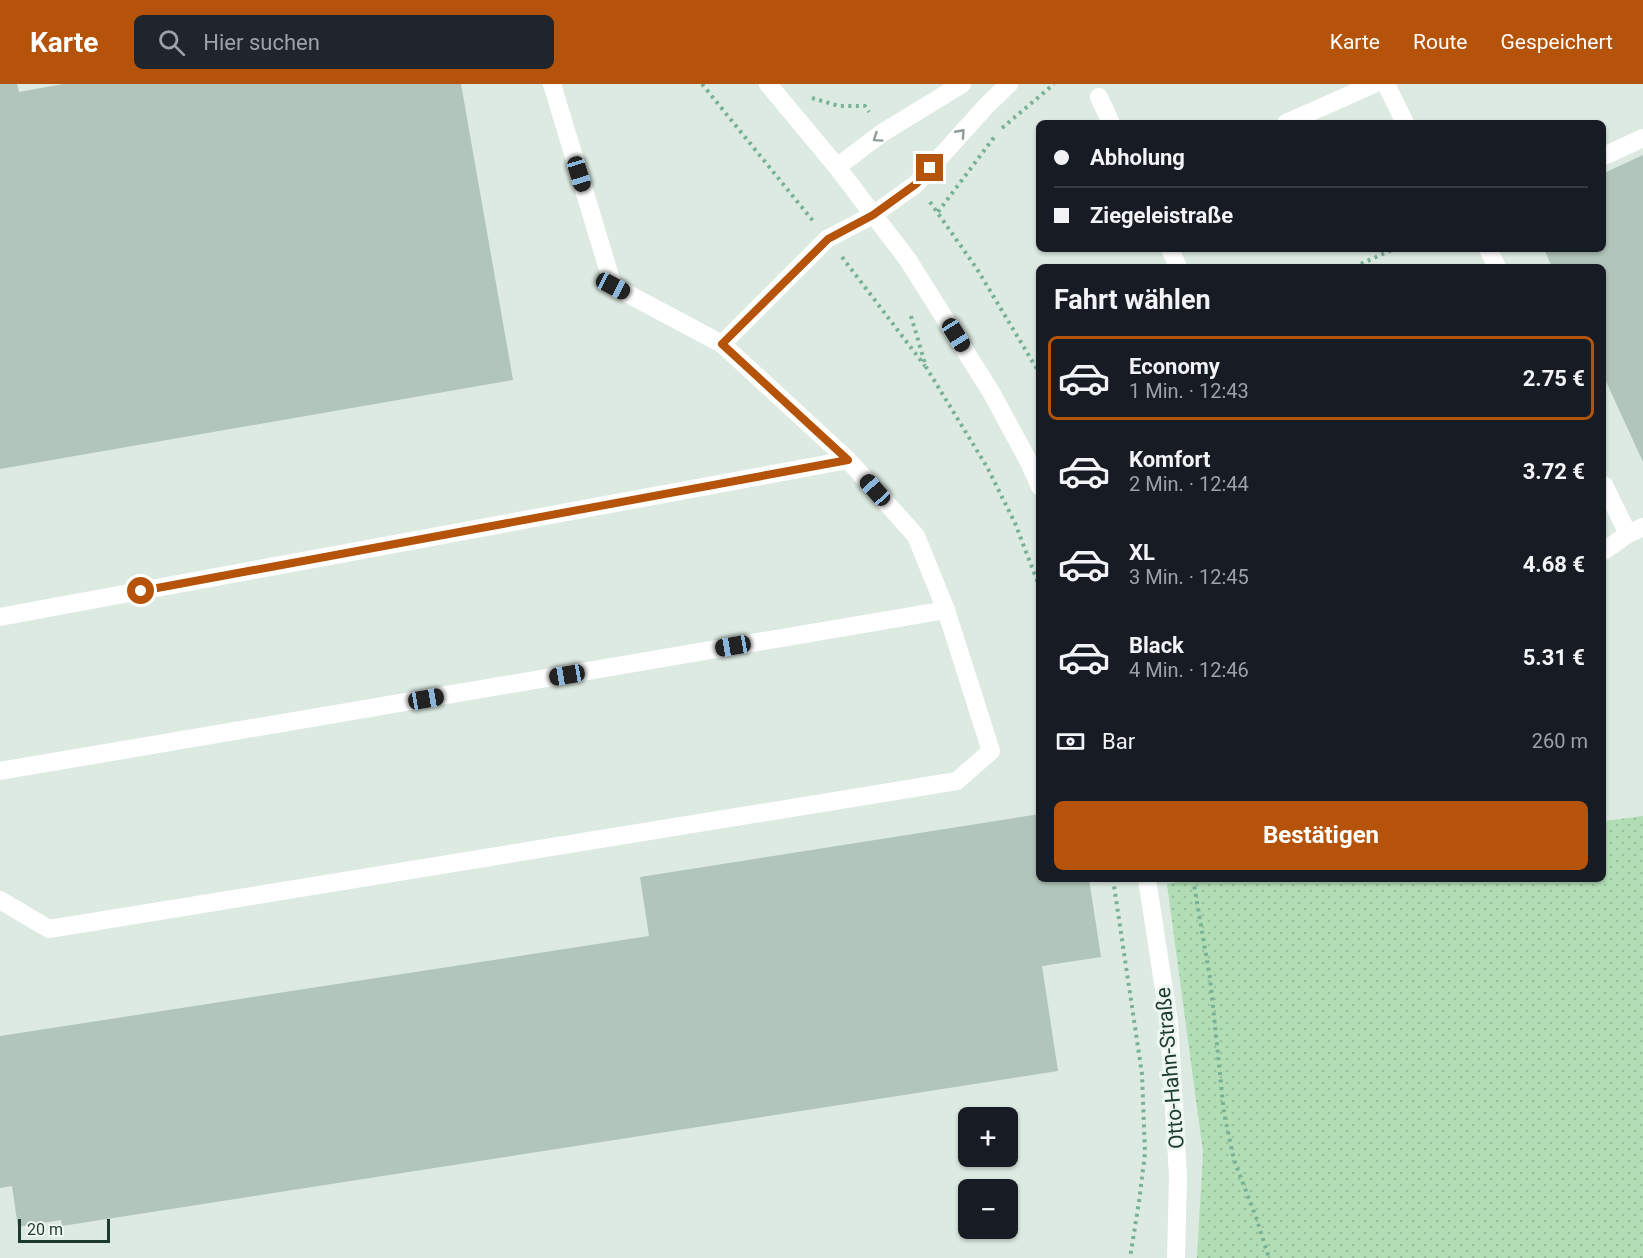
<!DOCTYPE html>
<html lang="de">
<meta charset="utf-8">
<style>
body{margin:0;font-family:Roboto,sans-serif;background:#20242c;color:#f1f3f6;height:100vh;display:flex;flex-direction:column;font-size:22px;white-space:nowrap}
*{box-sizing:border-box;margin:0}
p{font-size:20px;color:#9ea1a6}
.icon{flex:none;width:33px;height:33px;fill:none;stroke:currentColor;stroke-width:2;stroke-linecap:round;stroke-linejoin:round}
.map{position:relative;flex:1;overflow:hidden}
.details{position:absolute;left:1036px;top:180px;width:570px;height:618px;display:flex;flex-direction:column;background:#171b24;border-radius:9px;box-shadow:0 2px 4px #0004}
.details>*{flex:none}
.guide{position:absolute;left:1036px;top:36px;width:570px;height:132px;border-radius:9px;box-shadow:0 2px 4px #0004;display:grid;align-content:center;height:132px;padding:0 18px;background:#171b24}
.controls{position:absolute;left:958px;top:1023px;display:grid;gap:12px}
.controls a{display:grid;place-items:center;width:60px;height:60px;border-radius:9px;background:#171b24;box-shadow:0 2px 4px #0004;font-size:30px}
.scale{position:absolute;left:18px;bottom:15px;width:92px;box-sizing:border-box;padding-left:6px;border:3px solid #1d3b2d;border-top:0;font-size:16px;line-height:21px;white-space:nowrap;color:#1d3b2d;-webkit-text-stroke:4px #edf7f0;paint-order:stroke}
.end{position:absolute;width:27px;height:27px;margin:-14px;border:8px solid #b45309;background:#fff;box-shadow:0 0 0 3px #fff}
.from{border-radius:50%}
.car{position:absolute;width:18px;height:36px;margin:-18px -9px;border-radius:8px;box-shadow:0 0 4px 2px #0007;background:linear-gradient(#222 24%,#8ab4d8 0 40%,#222 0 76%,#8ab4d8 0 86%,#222 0)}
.guide b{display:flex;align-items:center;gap:21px;height:57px;font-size:22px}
.guide b+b{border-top:2px solid #363941}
.guide i{width:15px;height:15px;background:#f1f3f6}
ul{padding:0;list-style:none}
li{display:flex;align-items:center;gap:18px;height:84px;margin:0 12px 9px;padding:0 6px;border:3px solid transparent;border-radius:9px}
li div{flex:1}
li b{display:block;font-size:22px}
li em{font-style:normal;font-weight:700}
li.selected{border-color:#b45309}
li>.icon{width:54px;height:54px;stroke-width:1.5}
h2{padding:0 18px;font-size:27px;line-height:72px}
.pay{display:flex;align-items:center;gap:15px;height:66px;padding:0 18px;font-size:22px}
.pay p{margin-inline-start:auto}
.cta{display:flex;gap:12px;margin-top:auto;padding:12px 18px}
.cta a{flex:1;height:69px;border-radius:9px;background:#b45309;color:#fff;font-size:24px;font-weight:700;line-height:69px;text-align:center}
header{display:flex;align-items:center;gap:36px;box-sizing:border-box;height:84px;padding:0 30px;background:#b45309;color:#fff}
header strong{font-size:28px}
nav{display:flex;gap:33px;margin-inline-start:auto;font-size:21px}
.search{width:420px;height:54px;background:#20242c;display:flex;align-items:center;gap:15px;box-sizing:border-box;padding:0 21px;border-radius:9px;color:#9ea1a6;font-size:22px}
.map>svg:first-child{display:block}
.green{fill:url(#green-dots)}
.building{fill:#b1c5ba}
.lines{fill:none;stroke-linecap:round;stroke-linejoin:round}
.path{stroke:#79b195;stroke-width:4;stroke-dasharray:3 4.5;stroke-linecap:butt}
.minor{stroke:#fff;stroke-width:18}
.oneway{stroke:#8e9d96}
.route{stroke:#b45309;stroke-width:8}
.labels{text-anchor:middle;stroke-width:6;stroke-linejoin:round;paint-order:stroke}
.street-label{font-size:21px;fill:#1d3b2d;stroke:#edf7f0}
</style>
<header>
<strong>Karte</strong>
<div class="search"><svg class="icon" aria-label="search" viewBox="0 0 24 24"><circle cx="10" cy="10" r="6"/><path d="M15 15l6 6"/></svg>Hier suchen</div>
<nav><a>Karte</a><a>Route</a><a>Gespeichert</a></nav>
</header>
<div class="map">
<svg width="1643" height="1174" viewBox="0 0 1643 1174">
<defs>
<pattern id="green-dots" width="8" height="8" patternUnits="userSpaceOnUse" patternTransform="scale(1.5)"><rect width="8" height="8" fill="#b2deb6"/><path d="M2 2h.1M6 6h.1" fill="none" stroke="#99bf9d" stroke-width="1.8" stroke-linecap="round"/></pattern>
</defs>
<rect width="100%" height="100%" fill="#dceae1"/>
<!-- green -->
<path class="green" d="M1643,732V1174H1197L1203,1068L1167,800L1197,795H1604V737Z"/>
<!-- building -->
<path class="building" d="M0,0H17L19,8L63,0H461L513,296L0,385Z
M1643,71V378L1604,293V183H1552L1544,165H1604V89Z
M1040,730V795H1089L1101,873L1042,882L1058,987L62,1142L61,1136L18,1143L12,1102L0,1104V952L649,852L640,793Z"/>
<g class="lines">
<!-- path -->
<path class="path" d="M702,0L813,137
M812,14L839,22H865L869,28
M1002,44L1054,0
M930,118L977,185L1040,290
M938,128L995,52
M842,173L925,282
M1354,183L1394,165
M911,232L926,283L987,383L1015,439L1040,504
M1113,795L1142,990L1145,1069L1139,1118L1130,1174
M1193,795L1210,894L1224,1029L1234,1076L1256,1133L1269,1174"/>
<!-- minor -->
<path class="minor" d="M768,0L837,83L908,176L991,308L1029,378L1040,403
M1386,0L1405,39
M1099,13L1111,39
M1286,39L1374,0
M1604,72L1643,54
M837,83L882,49L962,0
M1170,165L1178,183
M1488,165L1497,183
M722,260L827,155L873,131L916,100L987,21L1009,0
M1604,401L1628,450
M1604,467L1628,450L1643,443
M0,533L848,376L722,260L613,202L552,0
M0,687L946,526L916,452L848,376
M1147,795L1169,938L1178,1092L1176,1174
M0,816L49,845L957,697L991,667L946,526"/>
</g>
<!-- one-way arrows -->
<defs><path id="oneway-chevron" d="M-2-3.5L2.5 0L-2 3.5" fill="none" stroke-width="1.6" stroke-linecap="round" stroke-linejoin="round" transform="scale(1.5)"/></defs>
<g class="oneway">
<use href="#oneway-chevron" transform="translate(961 49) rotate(-48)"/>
<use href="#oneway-chevron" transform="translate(877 54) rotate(145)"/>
</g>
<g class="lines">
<!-- route -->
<path class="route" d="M141,507L848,376L722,260L828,155L873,131L916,100L930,84"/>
</g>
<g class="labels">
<!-- street labels -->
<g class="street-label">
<text transform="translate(1170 984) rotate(-95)" y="7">Otto-Hahn-Straße</text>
</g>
</g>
</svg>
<div class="controls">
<a>+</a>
<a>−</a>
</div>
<div class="scale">20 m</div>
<i class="end from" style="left:141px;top:507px"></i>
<i class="end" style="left:930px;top:84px"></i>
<i class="car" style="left:579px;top:90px;rotate:163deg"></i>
<i class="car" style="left:613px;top:202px;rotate:118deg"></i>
<i class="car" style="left:956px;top:251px;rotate:148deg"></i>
<i class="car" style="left:875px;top:406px;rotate:318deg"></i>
<i class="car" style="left:733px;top:562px;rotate:260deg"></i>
<i class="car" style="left:567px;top:591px;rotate:260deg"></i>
<i class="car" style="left:426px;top:615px;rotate:80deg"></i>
<div class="guide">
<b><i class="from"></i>Abholung</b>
<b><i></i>Ziegeleistraße</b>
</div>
<section class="details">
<h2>Fahrt wählen</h2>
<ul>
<li class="selected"><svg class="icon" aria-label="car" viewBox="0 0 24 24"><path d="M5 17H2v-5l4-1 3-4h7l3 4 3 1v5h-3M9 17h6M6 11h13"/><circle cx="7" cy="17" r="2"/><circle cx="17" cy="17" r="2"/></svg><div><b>Economy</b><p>1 Min. · 12:43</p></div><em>2.75 €</em></li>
<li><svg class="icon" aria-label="car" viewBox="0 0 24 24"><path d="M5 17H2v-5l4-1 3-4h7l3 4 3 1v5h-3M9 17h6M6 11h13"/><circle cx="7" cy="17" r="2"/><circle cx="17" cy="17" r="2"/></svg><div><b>Komfort</b><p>2 Min. · 12:44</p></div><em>3.72 €</em></li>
<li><svg class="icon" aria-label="car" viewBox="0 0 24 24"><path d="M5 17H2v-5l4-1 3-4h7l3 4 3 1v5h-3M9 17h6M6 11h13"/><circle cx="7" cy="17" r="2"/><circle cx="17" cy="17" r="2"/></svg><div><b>XL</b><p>3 Min. · 12:45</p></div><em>4.68 €</em></li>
<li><svg class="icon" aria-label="car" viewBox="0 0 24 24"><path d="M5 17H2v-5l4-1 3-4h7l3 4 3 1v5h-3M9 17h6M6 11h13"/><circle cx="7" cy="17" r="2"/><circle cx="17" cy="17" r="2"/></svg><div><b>Black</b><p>4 Min. · 12:46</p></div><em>5.31 €</em></li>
</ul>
<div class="pay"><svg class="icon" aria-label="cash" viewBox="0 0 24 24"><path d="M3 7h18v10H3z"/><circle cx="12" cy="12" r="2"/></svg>Bar<p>260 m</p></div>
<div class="cta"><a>Bestätigen</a></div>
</section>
</div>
